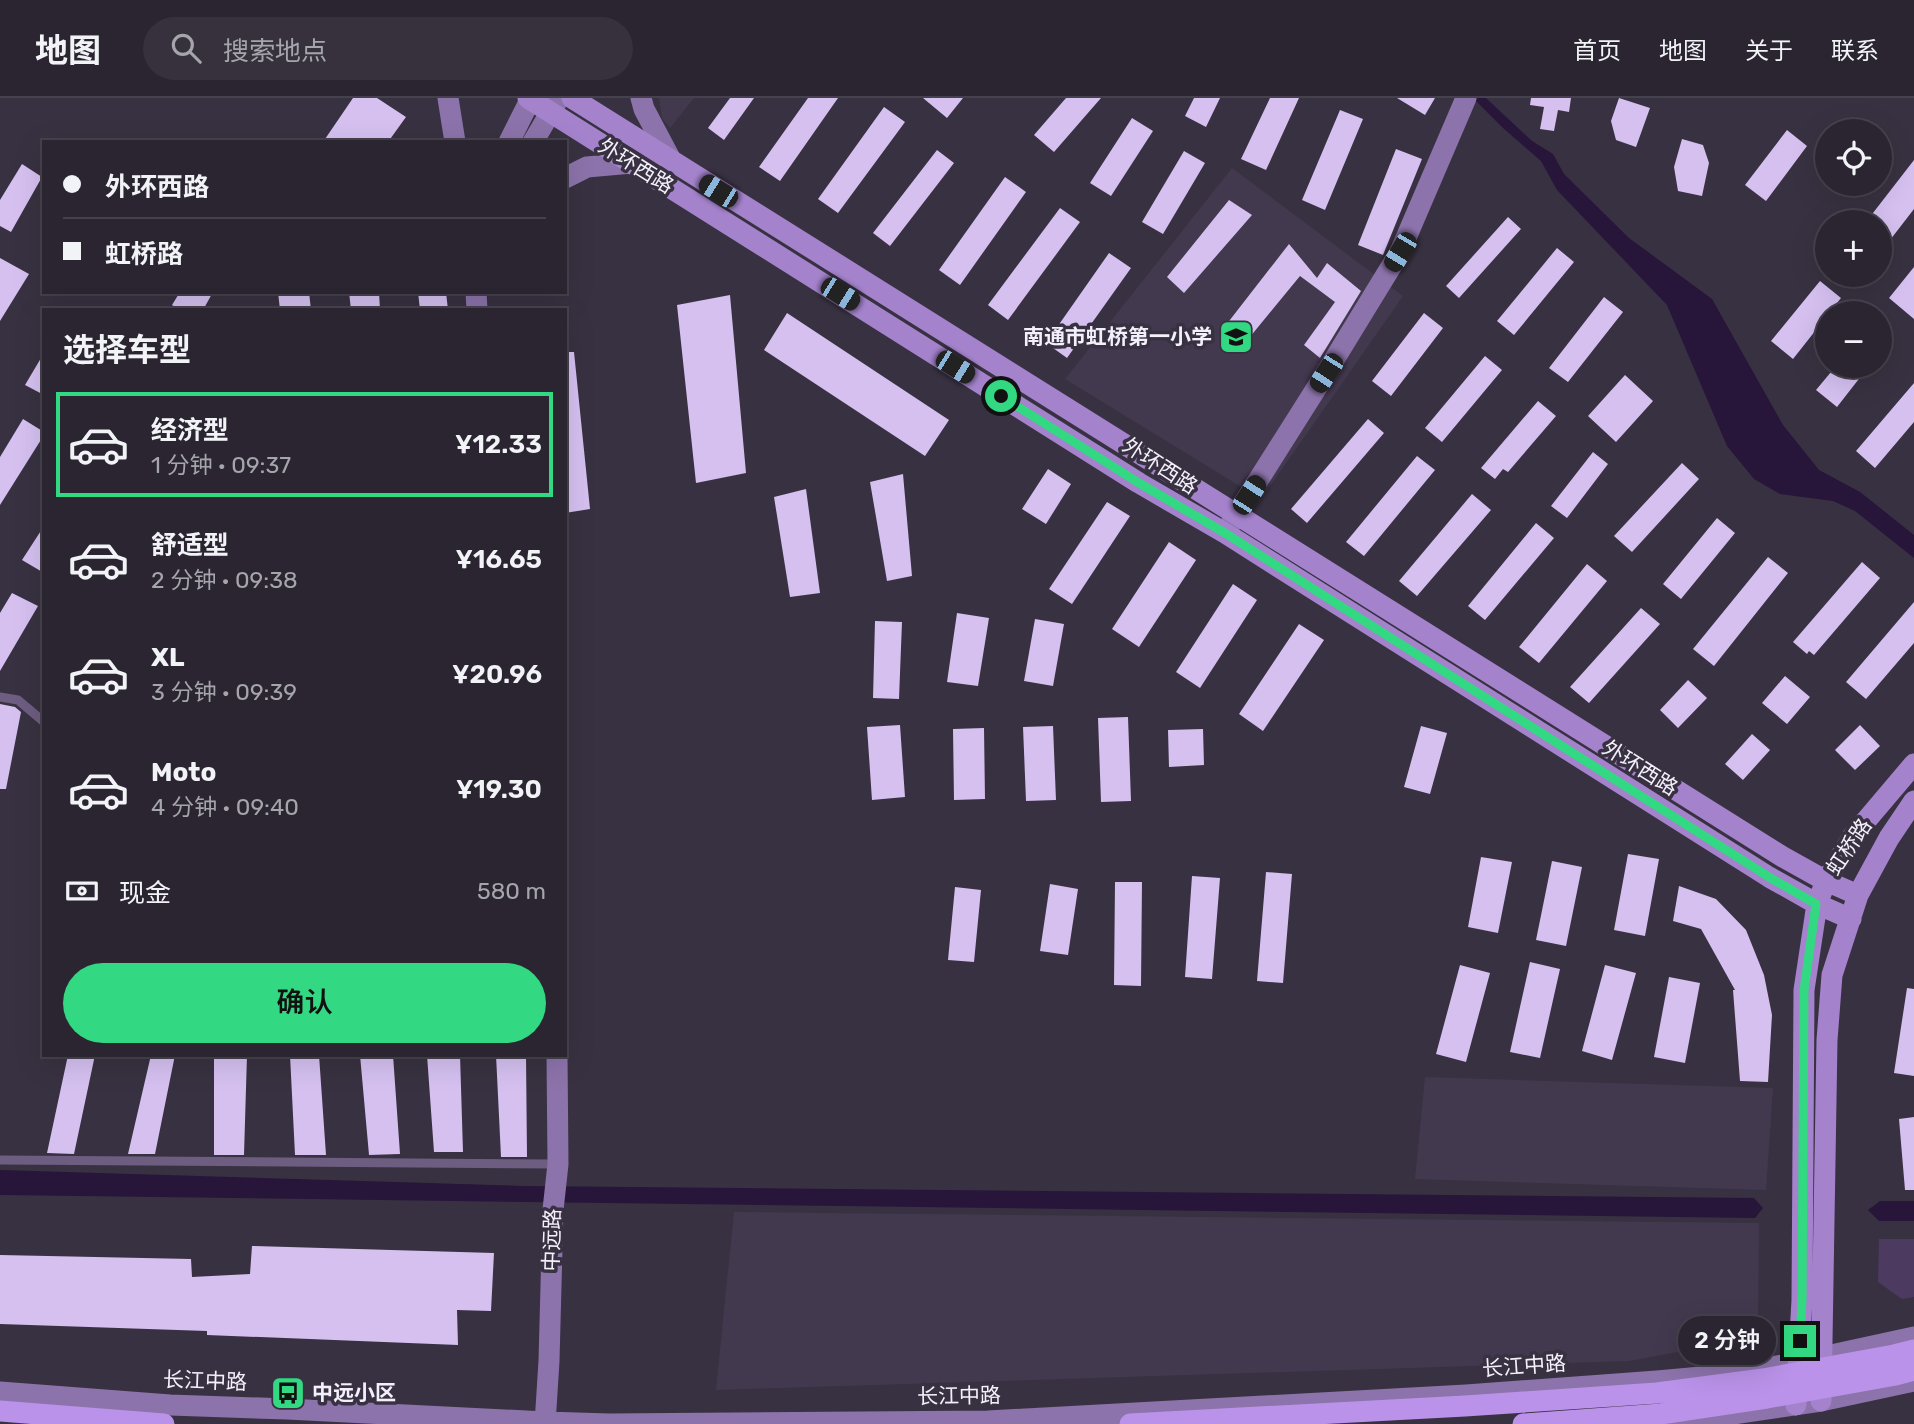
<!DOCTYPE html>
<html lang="zh">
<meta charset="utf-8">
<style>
body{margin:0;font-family:Rubik,"Noto Sans SC",sans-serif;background:#36313d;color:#f1f3f6;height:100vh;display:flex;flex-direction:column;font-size:26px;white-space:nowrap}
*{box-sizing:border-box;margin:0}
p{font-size:23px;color:#a5a5ab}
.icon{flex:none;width:38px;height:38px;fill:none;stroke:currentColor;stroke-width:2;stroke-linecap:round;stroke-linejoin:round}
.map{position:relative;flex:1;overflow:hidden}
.drawer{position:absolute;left:42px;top:210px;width:525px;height:749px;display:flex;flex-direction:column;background:#2a2531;border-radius:0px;box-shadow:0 7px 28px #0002,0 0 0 2px #46424d}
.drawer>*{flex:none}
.hud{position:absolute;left:42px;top:42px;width:525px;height:154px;border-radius:0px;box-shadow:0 7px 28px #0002,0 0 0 2px #46424d;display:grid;align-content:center;height:154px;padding:0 21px;background:#2a2531}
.tools{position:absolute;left:1815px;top:21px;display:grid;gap:14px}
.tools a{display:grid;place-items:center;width:77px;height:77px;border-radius:50%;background:#2a2531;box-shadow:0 7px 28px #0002,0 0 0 2px #46424d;font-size:35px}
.end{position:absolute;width:32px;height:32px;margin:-16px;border:9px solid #32d882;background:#111;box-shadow:0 0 0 4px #111}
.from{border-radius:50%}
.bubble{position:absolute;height:49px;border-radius:24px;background:#2a2531;box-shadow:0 7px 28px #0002,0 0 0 2px #46424d;font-size:23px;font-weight:600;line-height:49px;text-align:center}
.car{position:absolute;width:21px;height:42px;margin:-21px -10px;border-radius:9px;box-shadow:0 0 5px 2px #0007;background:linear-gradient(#222 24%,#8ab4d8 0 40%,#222 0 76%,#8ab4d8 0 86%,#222 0)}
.hud b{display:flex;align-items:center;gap:24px;height:66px;font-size:26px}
.hud b+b{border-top:2px solid #46424d}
.hud i{width:18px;height:18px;background:#f1f3f6}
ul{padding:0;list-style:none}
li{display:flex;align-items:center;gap:21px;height:105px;margin:0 14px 10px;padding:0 7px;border:4px solid transparent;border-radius:0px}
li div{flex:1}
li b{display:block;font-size:26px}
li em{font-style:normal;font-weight:600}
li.active{border-color:#32d882}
li>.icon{width:63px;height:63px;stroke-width:1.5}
h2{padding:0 21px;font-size:32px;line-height:84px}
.pay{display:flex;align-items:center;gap:18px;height:77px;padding:0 21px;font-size:26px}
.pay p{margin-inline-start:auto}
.button{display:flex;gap:14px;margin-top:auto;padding:14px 21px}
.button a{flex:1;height:80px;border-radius:42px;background:#32d882;color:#111;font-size:28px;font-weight:600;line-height:80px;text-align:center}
header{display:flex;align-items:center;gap:42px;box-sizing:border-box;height:98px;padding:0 35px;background:#2a2531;border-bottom:2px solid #46424d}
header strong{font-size:33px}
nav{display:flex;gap:38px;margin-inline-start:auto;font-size:24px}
.search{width:490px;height:63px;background:#36313d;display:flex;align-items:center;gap:18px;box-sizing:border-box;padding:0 24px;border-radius:38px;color:#a5a5ab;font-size:26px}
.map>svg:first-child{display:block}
.built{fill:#43394f}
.green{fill:#4c3a61}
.water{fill:#27153a}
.building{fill:#d5c0f0}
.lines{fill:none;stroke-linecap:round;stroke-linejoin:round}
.lane{stroke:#6d5d81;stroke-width:9}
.secondary{stroke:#8c73ab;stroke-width:21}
.primary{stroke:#a483cc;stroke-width:21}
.highway{stroke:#ba92e9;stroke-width:21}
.route{stroke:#32d882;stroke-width:9}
.labels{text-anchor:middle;stroke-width:7;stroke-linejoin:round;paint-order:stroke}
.street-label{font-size:21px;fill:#f4f0fb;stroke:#383141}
.poi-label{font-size:21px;font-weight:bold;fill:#f4f0fb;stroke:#383141;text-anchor:end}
</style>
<header>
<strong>地图</strong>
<div class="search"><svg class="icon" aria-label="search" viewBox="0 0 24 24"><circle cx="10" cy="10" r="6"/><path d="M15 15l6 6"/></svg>搜索地点</div>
<nav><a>首页</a><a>地图</a><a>关于</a><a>联系</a></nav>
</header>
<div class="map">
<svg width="1914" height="1326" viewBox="0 0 1914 1326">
<rect width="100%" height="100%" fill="#383141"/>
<!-- built -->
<path class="built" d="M659,0H694L670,30L662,20Z
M1232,70L1403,198L1261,401L1065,281Z
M1425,979L1773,990L1766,1092L1415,1081Z
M734,1114L1759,1125L1758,1217L1732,1244L1629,1263L716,1292Z"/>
<!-- green -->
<path class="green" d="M1879,1141H1914V1199L1902,1201L1878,1184Z"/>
<!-- water -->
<path class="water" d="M1473,0H1486L1532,43L1553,56L1564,76L1629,140L1712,201L1783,327L1819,372L1860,394L1914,437V460L1855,413L1833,403L1780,396L1754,381L1727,348L1667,207L1557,92L1541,63L1503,30Z
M0,1072L524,1088L1754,1100L1763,1110L1755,1120L0,1097Z
M1880,1103H1914V1123H1879L1868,1112Z"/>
<!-- building -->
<path class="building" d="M353,0H377L406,19L388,44H323Z
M730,0H754L724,42L708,30Z
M808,0H838L780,83L759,69Z
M923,0H963L947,20Z
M1066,0H1101L1054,54L1034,37Z
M1194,0H1220L1206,29L1185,18Z
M1270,0H1299L1266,72L1241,61Z
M1397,0H1435L1425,17Z
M1531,0H1571L1569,14L1558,12L1554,33L1540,31L1544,9L1530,7Z
M1619,0L1650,10L1636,49L1616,42L1611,23Z
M884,9L905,24L838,115L818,101Z
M1340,12L1363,21L1325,112L1302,102Z
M1132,20L1153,33L1111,98L1090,85Z
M1787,32L1807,48L1766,103L1745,87Z
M1682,41L1703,47L1709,65L1702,98L1678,93L1674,69Z
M1396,51L1422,61L1383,157L1358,147Z
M937,52L954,65L890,148L873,135Z
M1184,53L1205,65L1163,136L1142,124Z
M1914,62V111L1880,155V124H1866Z
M22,66L42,79L11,134L0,128V102Z
M1005,79L1026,94L960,187L939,172Z
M1229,102L1252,117L1184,195L1167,179Z
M1060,110L1080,124L1008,222L988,207Z
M1508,119L1521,131L1459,200L1446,188Z
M1289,146L1317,180L1327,165L1361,193L1320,260L1304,247L1335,204L1300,178L1245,245L1226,227Z
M1557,150L1574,164L1514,237L1497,223Z
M1109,155L1131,170L1067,260L1046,245Z
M0,160L29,176L0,223Z
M1914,169V221L1889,200Z
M1820,183L1841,200L1829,215H1827V218L1793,261L1771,243Z
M180,194H213L203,212H180L172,207Z
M278,194H309L311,212H280Z
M349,194H379L380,212H351Z
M418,194H446L448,212H420Z
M730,197L746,375L696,385L677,207Z
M1604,199L1623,214L1568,284L1549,270Z
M787,215L949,322L925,358L764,252Z
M1424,215L1443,230L1391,298L1372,283Z
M565,254H574L590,411L565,415Z
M44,255V297L25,287Z
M1485,258L1502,272L1442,344L1425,330Z
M1836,268H1869L1837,309L1816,292Z
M1625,277L1653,303L1616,344L1588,318Z
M1914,285V324L1875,370L1856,353Z
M1538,303L1556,318L1508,374L1503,371L1495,381L1481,370Z
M23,321L44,334V337L0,407V359Z
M1368,321L1384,335L1307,425L1291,411Z
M1593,354L1608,366L1567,420L1551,408Z
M1417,358L1435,372L1364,458L1346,444Z
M1682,365L1699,381L1632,454L1614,438Z
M1048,371L1071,386L1046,426L1022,411Z
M903,376L912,478L887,483L870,384Z
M806,391L820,495L790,499L774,399Z
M1472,396L1491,412L1417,498L1399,483Z
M1107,404L1130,418L1072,506L1049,491Z
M1717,420L1735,435L1681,501L1663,486Z
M1536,425L1554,440L1485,522L1468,508Z
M44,428V475L22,462Z
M1169,444L1196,462L1139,549L1112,531Z
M1768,459L1788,475L1714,568L1693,551Z
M1862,464L1880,480L1814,557L1809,553L1807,556L1793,544Z
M1587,466L1607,483L1539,565L1519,549Z
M1233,486L1257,502L1200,590L1176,574Z
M12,495L38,508L0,573V515Z
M1914,504V545L1866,601L1846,584Z
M1641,510L1660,526L1589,605L1570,589Z
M957,515L989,520L978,588L947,584Z
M1035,521L1064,526L1053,588L1024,583Z
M875,523L902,524L899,601L873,600Z
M1299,526L1324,542L1263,633L1239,616Z
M1785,578L1810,599L1787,626L1762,605Z
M1688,582L1707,600L1678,630L1660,612Z
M0,606L15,609L21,614L6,691H0Z
M1128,619L1131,703L1101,704L1098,620Z
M900,627L905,699L872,702L867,629Z
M1860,627L1880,648L1855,672L1835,652Z
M1053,628L1056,702L1026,703L1023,629Z
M1421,628L1447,635L1430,696L1404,689Z
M984,630L985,701L954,702L953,631Z
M1203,631L1204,667L1169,669L1168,632Z
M1752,636L1770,652L1743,682L1725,666Z
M1628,756L1659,761L1645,838L1614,832Z
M1481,759L1512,764L1498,835L1468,829Z
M1552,763L1582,769L1566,848L1536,842Z
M1266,774L1292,776L1283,885L1257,883Z
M1192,778L1220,780L1212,881L1185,879Z
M1115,784H1142L1141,888L1114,887Z
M1050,786L1078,791L1068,857L1040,853Z
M1679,788L1716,801L1746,832L1764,877L1772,917L1768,984L1740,983L1733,892H1735L1701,831L1673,823Z
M955,789L981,792L974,864L948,862Z
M1530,864L1560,871L1540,960L1510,954Z
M1460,867L1490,875L1466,964L1436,956Z
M1605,867L1636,875L1612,962L1582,953Z
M1669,879L1700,885L1685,965L1654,959Z
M1907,890L1914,891V978L1894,975Z
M68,957H95L74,1056L47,1055Z
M151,957H175L155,1056H128Z
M214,957H247L244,1057H214Z
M290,957H319L326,1057H295Z
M360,957H393L400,1056L369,1057Z
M427,957H460L463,1054H434Z
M496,957H526L527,1059H501Z
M1914,1019V1092H1905L1899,1021Z
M252,1148L494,1155L491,1213L457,1212L458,1247L207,1237V1233L0,1226V1157L191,1161L192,1179L250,1176Z"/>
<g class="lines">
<!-- lane -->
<path class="lane" d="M0,599L18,602L44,624
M0,1062L558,1066"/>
<!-- secondary -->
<path class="secondary" d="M448,0L455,44
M641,0L644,11L672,64
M509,44L531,0
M533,44L559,0
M565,80L587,69L632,65
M476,194L477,212
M1228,430L1326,275L1400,154L1466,0
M0,1294L170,1307L287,1311L545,1324L609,1326L988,1323L1466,1297L1657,1283L1734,1276L1799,1264L1914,1239
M545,1326L549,1263L553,1112L558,1066L557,957
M1666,1326L1821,1303L1914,1283"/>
<!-- primary -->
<path class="primary" d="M528,0L1139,385L1225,435L1769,779L1817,806L1851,821
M572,0L1783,759L1826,783L1858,797
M1821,1303L1827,942L1832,877L1858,797L1889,740L1914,703
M1796,1307L1802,1202L1804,892L1817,806L1826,783L1853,738L1914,666"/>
<!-- highway -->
<path class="highway" d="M0,1313L164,1326
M1130,1326L1465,1308L1657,1295L1763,1281L1894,1257L1914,1252
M1523,1326L1661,1316L1767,1300L1896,1277L1914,1272"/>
</g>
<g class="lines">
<!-- route -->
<path class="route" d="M1001,298L1139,385L1225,435L1769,779L1816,806L1804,892L1802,1202L1800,1243"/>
</g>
<!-- icons -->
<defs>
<g id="school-square" transform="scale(1.75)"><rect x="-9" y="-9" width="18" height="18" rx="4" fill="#32d882" stroke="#383141"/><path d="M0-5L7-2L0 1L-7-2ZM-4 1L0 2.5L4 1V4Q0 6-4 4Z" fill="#111"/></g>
<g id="bus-square" transform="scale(1.75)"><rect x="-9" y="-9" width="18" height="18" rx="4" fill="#32d882" stroke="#383141"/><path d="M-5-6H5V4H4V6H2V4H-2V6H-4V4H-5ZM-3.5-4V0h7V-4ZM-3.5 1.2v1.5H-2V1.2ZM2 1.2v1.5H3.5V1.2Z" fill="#111"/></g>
</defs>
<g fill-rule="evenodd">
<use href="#school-square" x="1236" y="239"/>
<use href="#bus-square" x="288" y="1295"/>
</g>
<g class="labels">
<!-- street labels -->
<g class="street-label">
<text transform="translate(636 68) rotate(32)" y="7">外环西路</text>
<text transform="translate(1160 368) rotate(33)" y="7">外环西路</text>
<text transform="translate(1640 670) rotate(32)" y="7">外环西路</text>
<text transform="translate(1849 749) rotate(-56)" y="7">虹桥路</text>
<text transform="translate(552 1142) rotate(-88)" y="7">中远路</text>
<text transform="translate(1524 1268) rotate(-4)" y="7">长江中路</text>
<text transform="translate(205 1283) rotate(2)" y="7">长江中路</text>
<text transform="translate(959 1298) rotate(-1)" y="7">长江中路</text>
</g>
<!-- poi labels -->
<g class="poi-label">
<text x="1212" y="246">南通市虹桥第一小学</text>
<text x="312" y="1302" text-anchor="start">中远小区</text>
</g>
</g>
</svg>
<div class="tools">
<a><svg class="icon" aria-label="locate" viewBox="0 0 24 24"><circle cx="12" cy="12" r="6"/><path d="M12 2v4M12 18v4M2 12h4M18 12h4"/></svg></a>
<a>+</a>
<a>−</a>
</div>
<i class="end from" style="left:1001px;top:298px"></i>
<i class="end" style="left:1800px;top:1243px"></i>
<div class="bubble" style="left:1678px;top:1218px;width:98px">2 分钟</div>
<i class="car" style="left:718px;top:93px;rotate:302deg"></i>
<i class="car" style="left:1400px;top:154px;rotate:211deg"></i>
<i class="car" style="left:840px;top:196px;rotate:122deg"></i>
<i class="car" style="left:955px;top:269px;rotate:122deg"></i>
<i class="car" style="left:1326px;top:275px;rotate:213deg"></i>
<i class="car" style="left:1249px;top:397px;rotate:33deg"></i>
<div class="hud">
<b><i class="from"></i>外环西路</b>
<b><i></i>虹桥路</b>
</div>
<section class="drawer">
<h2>选择车型</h2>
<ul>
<li class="active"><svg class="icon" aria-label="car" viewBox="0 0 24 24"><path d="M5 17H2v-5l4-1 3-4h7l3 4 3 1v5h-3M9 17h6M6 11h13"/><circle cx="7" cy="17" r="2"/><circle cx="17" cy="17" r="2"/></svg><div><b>经济型</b><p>1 分钟 · 09:37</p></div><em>¥12.33</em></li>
<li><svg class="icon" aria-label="car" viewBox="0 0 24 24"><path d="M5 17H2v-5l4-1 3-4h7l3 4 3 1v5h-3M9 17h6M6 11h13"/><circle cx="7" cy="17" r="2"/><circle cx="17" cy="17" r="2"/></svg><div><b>舒适型</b><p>2 分钟 · 09:38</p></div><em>¥16.65</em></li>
<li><svg class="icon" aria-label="car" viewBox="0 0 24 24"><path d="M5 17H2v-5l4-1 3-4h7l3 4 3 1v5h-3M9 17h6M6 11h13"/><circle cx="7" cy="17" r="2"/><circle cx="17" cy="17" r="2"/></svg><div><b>XL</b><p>3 分钟 · 09:39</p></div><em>¥20.96</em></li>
<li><svg class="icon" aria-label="car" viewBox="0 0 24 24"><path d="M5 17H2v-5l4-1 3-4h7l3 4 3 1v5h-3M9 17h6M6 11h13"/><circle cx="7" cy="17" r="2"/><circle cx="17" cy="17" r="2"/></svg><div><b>Moto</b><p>4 分钟 · 09:40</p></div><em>¥19.30</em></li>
</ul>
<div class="pay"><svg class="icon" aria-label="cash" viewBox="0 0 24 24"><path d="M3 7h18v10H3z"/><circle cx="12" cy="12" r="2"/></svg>现金<p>580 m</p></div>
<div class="button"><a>确认</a></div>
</section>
</div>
